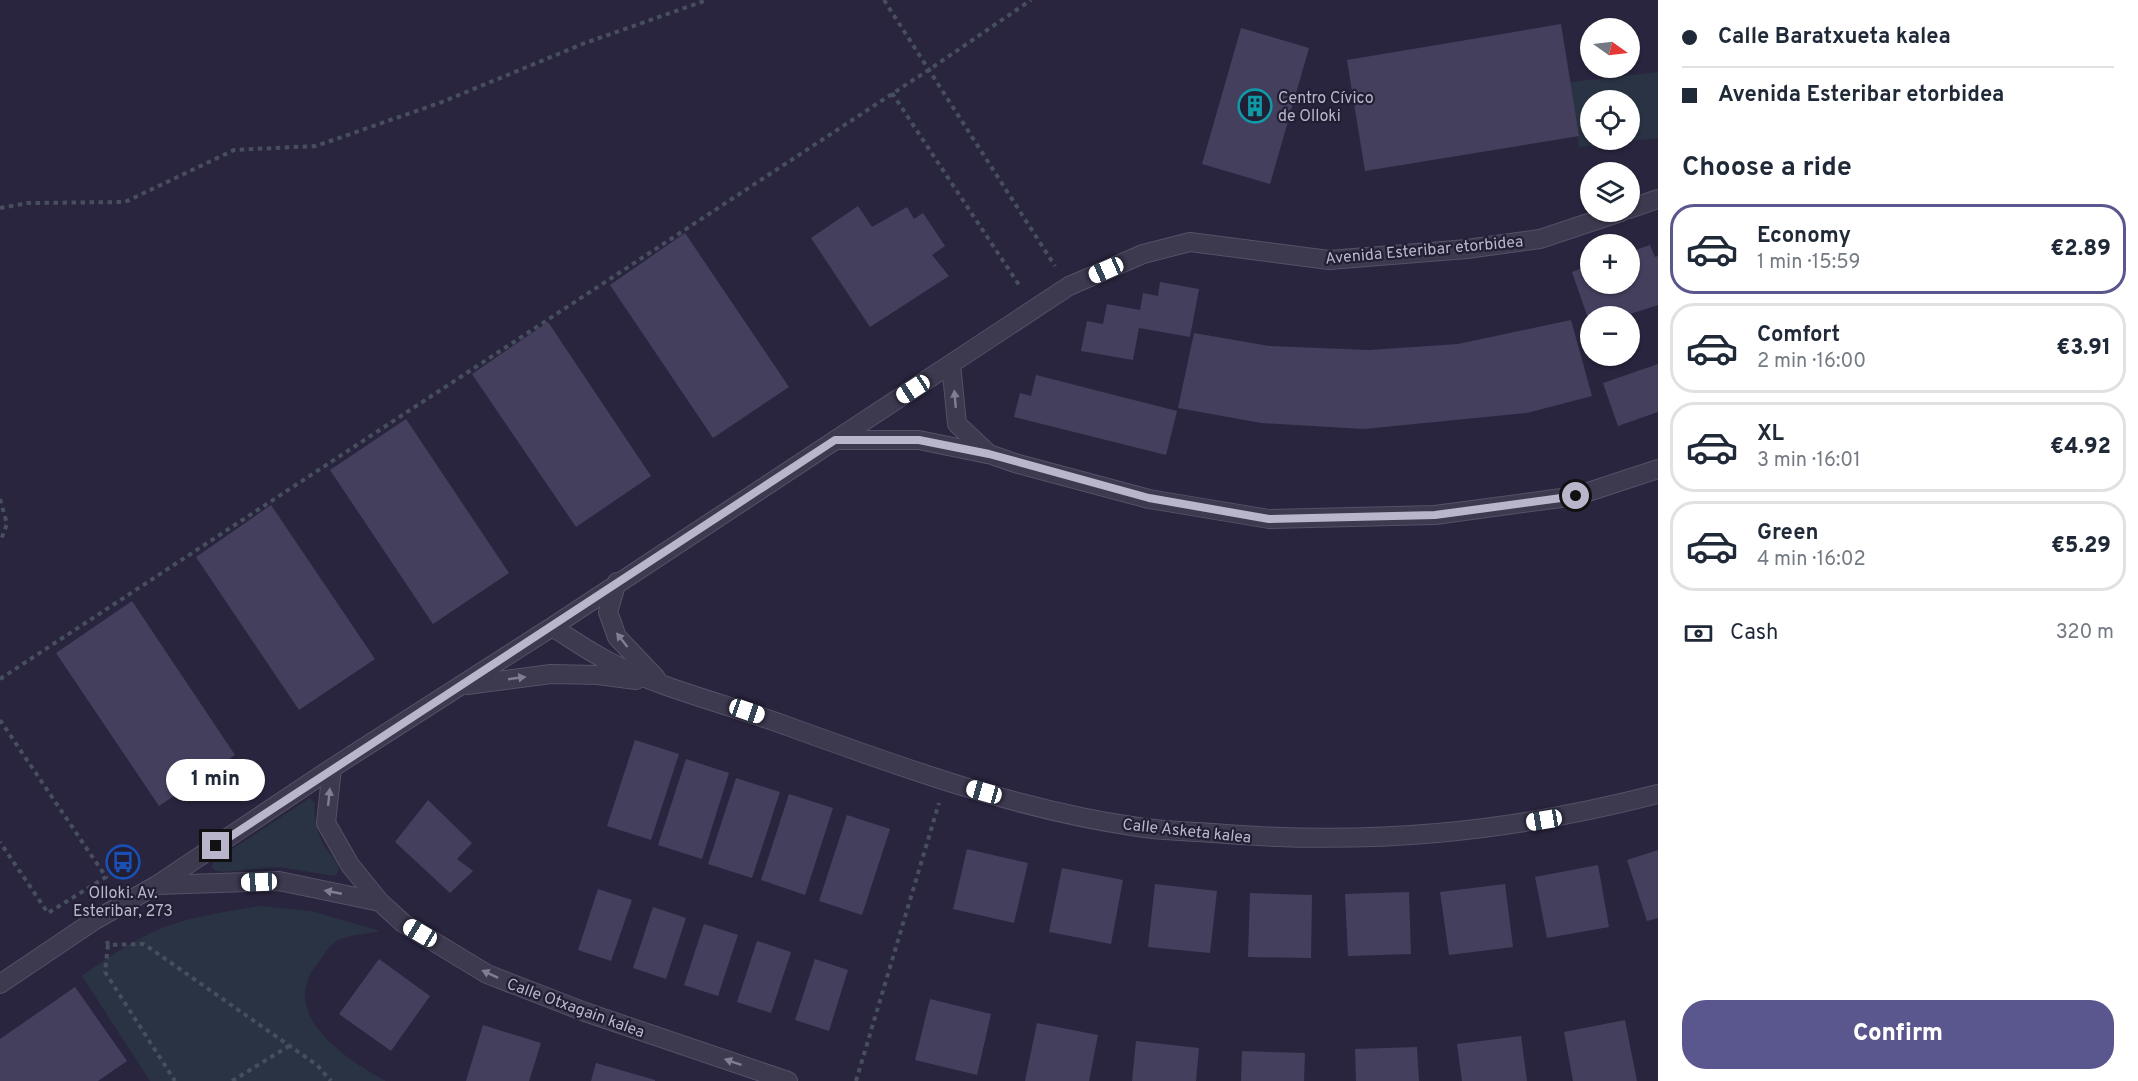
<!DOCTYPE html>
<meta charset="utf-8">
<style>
body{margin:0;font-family:Overpass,sans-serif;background:#f2f2f3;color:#1f2937;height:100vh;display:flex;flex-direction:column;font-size:22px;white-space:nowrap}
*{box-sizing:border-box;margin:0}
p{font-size:20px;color:#747a83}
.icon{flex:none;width:33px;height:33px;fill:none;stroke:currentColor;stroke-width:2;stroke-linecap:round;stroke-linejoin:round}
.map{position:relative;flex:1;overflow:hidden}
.drawer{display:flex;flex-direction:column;background:#fff;width:480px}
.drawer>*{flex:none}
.guide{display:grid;align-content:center;height:132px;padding:0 24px;background:#fff}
.needle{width:39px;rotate:104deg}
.buttons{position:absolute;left:1580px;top:18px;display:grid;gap:12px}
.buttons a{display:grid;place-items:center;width:60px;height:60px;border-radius:50%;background:#fff;box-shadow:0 2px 4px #0004;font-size:30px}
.end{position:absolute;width:27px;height:27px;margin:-14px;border:8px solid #b9b5ca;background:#111;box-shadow:0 0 0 3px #111}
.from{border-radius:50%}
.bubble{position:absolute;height:42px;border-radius:21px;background:#fff;box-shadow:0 2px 4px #0004;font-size:20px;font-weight:800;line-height:42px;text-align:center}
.car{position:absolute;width:18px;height:36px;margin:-18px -9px;border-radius:8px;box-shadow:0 0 4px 2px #0007;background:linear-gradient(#fff 24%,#345 0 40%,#fff 0 76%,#345 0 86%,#fff 0)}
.guide b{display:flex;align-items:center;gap:21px;height:57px;font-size:22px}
.guide b+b{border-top:2px solid #e0e1e3}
.guide i{width:15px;height:15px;background:#1f2937}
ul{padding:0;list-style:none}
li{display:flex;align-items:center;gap:18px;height:90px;margin:0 12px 9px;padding:0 12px;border:3px solid #e0e1e3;border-radius:24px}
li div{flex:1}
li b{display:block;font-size:22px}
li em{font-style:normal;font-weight:800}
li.on{border-color:#5a568e}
li>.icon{width:54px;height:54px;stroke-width:1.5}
h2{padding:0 24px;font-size:27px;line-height:72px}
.pay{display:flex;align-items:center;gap:15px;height:66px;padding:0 24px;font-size:22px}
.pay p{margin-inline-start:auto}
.cta{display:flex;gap:12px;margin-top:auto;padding:12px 24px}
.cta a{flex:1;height:69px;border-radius:24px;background:#5a568e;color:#fff;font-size:24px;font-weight:800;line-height:69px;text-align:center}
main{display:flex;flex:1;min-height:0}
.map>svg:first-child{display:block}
.green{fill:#2a3343;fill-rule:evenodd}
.building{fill:#443f5d}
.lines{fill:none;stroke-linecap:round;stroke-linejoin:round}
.minor-casing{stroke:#555167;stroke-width:20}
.path{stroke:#474f5f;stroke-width:4;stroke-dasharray:4.5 4.5;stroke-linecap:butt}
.minor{stroke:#3d394f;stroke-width:18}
.oneway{fill:#817d93}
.route{stroke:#b9b5ca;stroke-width:8}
.labels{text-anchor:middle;stroke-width:4.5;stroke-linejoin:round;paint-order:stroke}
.poi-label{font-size:16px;fill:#b9b5ca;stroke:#221e34;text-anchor:start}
.street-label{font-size:16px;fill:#b9b5ca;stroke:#221e34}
</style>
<main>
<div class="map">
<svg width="1658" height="1081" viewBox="0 0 1658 1081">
<rect width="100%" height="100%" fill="#29253f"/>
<!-- green -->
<path class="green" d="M1658,72V138L1579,147L1570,82ZM1590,100H1629V140H1590Z
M310,798L315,803C313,821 318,838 330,854C335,860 338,862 339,870L335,876L279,867L223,872L216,871L211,867L214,861Z
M259,906L311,911L380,931C367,934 345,935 335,942C328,947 322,958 317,964C277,1015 347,1060 386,1081H150L82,976C107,958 133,940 162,928C193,916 227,912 259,906Z"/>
<!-- building -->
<path class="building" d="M1561,24L1579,136L1365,171L1347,60Z
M1241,28L1309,48L1270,184L1202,164Z
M858,206L872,227L907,207L914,219L923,213L945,246L932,255L949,276L870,327L811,238Z
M685,233L789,387L713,438L610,285Z
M1650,245L1655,257L1658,256V305L1624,316H1590V324L1572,272L1590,265V284H1629V268L1633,267L1629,252Z
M1160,282L1199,289L1190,337L1139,328L1133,360L1081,351L1087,321L1103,324L1107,304L1140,310L1143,293L1158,296Z
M1571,320L1592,396L1527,413L1364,429L1261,423L1178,408L1194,333L1269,346L1369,350L1458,344Z
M548,322L651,476L576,527L472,374Z
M1658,364V412L1618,426L1603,383Z
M1036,375L1177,411L1166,455L1014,417L1020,393L1031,396Z
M406,419L509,573L433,624L330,470Z
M271,505L375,659L299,710L196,557Z
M132,601L235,755L159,806L56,653Z
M635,740L679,754L651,840L607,826Z
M686,759L729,773L702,859L658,845Z
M736,778L780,792L752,878L708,864Z
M789,794L833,808L805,895L761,880Z
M428,800L472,843L457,859L473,871L450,893L395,842Z
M847,815L890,829L862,915L819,901Z
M967,849L1028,863L1014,923L953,909Z
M1658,850V918L1647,921L1627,860Z
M1598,865L1609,927L1547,938L1535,877Z
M1062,868L1123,880L1111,944L1049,932Z
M1155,884L1217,891L1210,953L1148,947Z
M1505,884L1513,947L1449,955L1440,892Z
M598,889L632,900L611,961L578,950Z
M1409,892L1411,954L1348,956L1345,894Z
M1250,893L1312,895L1311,958L1248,957Z
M653,907L686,918L666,979L633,968Z
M704,924L738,935L718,996L684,985Z
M757,941L791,952L771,1013L737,1002Z
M379,959L430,996L391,1051L339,1014Z
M815,959L848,970L829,1031L795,1020Z
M75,987L127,1061L98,1081H0V1039Z
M930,999L991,1014L977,1075L915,1060Z
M1625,1020L1637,1081H1573L1564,1032Z
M1037,1023L1098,1035L1089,1081H1025Z
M483,1025L541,1043L529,1081H466Z
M1521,1036L1527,1081H1462L1457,1044Z
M1136,1041L1199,1048L1196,1081H1132Z
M1417,1047L1419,1081H1356L1355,1049Z
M1242,1051L1305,1053L1304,1081H1241Z
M596,1063L655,1080V1081H591Z"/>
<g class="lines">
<!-- minor casing -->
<g class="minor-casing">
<path id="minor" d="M1629,209L1658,199
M951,364L957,424L989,454L1018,464L1149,499L1269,519L1435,515L1576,496L1658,469
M835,440H919L987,454
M617,582L608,612L617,637L656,678
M552,627C570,638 587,650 606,660C660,689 731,705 790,727C903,768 1019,810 1138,827C1163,831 1188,831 1213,833C1368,846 1507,833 1658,794
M467,685L551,674L598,675L636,680
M332,768L326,823L350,865L380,902
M157,885L279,881L380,902L403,923L487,974L585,1012L788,1081
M0,984L95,920L157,885L332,768L552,627L1069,286L1143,254L1190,242L1329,260L1467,249L1540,239L1621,212"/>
</g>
<!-- path -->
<path class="path" d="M884,0L1055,266
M892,93L1021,288
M0,208L28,203L125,202L234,150L316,146L442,102L585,43L707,0
M0,499L7,524L0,542
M0,679L930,69L1031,0
M0,720L106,877L48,913L0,842
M107,941L108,945L144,944L317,1065L331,1081
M108,945L105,972L175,1081
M232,1081L289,1046
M856,1081L939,803"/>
<!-- minor -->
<use href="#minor" class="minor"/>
</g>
<!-- one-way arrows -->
<defs><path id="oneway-solid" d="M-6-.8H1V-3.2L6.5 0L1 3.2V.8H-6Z" transform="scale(1.5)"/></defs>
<g class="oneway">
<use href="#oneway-solid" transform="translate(955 399) rotate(-95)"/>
<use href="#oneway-solid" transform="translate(622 640) rotate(-128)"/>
<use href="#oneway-solid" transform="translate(517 678) rotate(-8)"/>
<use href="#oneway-solid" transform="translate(329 797) rotate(-84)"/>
<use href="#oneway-solid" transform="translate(333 892) rotate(-169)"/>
<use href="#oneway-solid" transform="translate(490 974) rotate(-155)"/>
<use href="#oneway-solid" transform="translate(733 1062) rotate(-161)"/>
</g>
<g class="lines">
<!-- route -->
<path class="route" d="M216,846L835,440H919L989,454L1149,498L1269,519L1435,515L1576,496"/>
</g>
<!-- icons -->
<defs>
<g id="building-ring" transform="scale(1.725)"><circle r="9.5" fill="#221e34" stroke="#0f9aa8" stroke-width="1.5"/><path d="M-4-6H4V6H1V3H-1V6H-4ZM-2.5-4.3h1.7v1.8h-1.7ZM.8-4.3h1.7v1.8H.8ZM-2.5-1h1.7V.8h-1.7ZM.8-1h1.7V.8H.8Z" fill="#0f9aa8"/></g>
<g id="bus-ring" transform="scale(1.725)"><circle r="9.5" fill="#221e34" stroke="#1a4fb4" stroke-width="1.5"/><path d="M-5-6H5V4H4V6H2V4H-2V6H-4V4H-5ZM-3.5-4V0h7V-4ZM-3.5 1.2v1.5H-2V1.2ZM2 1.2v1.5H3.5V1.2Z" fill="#1a4fb4"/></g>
</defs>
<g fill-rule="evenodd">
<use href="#building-ring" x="1255" y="106"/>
<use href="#bus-ring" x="123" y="862"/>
</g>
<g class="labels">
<!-- poi labels -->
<g class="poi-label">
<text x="1278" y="103">Centro Cívico<tspan x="1278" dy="18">de Olloki</tspan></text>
<text x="123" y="898" text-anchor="middle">Olloki. Av.<tspan x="123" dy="18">Esteribar, 273</tspan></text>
</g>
<!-- street labels -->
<g class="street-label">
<text transform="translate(1424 249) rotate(-5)" y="6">Avenida Esteribar etorbidea</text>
<text transform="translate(1187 830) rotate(6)" y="6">Calle Asketa kalea</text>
<text transform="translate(576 1007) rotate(20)" y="6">Calle Otxagain kalea</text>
</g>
</g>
</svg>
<div class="buttons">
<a><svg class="needle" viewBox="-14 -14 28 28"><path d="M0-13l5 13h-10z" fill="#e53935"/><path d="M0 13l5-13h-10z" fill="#747a83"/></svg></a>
<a><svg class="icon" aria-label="locate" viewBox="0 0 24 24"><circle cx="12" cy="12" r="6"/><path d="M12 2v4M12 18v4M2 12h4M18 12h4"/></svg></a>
<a><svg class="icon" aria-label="layers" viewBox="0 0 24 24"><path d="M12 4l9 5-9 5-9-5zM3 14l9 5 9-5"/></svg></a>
<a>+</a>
<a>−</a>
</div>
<i class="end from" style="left:1576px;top:496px"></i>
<i class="end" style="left:216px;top:846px"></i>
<div class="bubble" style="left:166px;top:759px;width:99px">1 min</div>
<i class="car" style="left:1106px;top:270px;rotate:246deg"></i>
<i class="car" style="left:913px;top:389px;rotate:237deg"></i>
<i class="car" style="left:747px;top:711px;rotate:109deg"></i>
<i class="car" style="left:984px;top:792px;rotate:286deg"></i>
<i class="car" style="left:1544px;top:820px;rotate:260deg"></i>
<i class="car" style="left:259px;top:882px;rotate:268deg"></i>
<i class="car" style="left:420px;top:933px;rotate:301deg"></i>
</div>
<section class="drawer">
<div class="guide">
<b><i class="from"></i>Calle Baratxueta kalea</b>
<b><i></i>Avenida Esteribar etorbidea</b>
</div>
<h2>Choose a ride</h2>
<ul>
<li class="on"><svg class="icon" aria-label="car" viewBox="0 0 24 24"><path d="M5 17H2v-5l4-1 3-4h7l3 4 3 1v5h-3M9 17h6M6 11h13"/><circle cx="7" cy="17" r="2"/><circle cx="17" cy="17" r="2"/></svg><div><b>Economy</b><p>1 min · 15:59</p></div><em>€2.89</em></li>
<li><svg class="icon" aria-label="car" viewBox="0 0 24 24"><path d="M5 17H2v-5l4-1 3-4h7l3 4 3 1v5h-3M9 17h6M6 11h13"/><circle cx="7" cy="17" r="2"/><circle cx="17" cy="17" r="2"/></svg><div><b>Comfort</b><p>2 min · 16:00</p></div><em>€3.91</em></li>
<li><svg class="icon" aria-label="car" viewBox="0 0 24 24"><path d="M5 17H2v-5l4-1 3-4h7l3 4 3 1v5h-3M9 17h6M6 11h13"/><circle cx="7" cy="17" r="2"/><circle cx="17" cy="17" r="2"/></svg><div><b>XL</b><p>3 min · 16:01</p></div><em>€4.92</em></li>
<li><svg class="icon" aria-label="car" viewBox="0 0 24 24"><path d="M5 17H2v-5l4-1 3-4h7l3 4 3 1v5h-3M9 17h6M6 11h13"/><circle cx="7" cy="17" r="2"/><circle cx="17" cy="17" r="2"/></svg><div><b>Green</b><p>4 min · 16:02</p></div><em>€5.29</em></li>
</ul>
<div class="pay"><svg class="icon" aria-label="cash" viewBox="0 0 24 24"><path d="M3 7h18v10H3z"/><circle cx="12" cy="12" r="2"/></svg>Cash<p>320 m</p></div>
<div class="cta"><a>Confirm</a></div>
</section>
</main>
